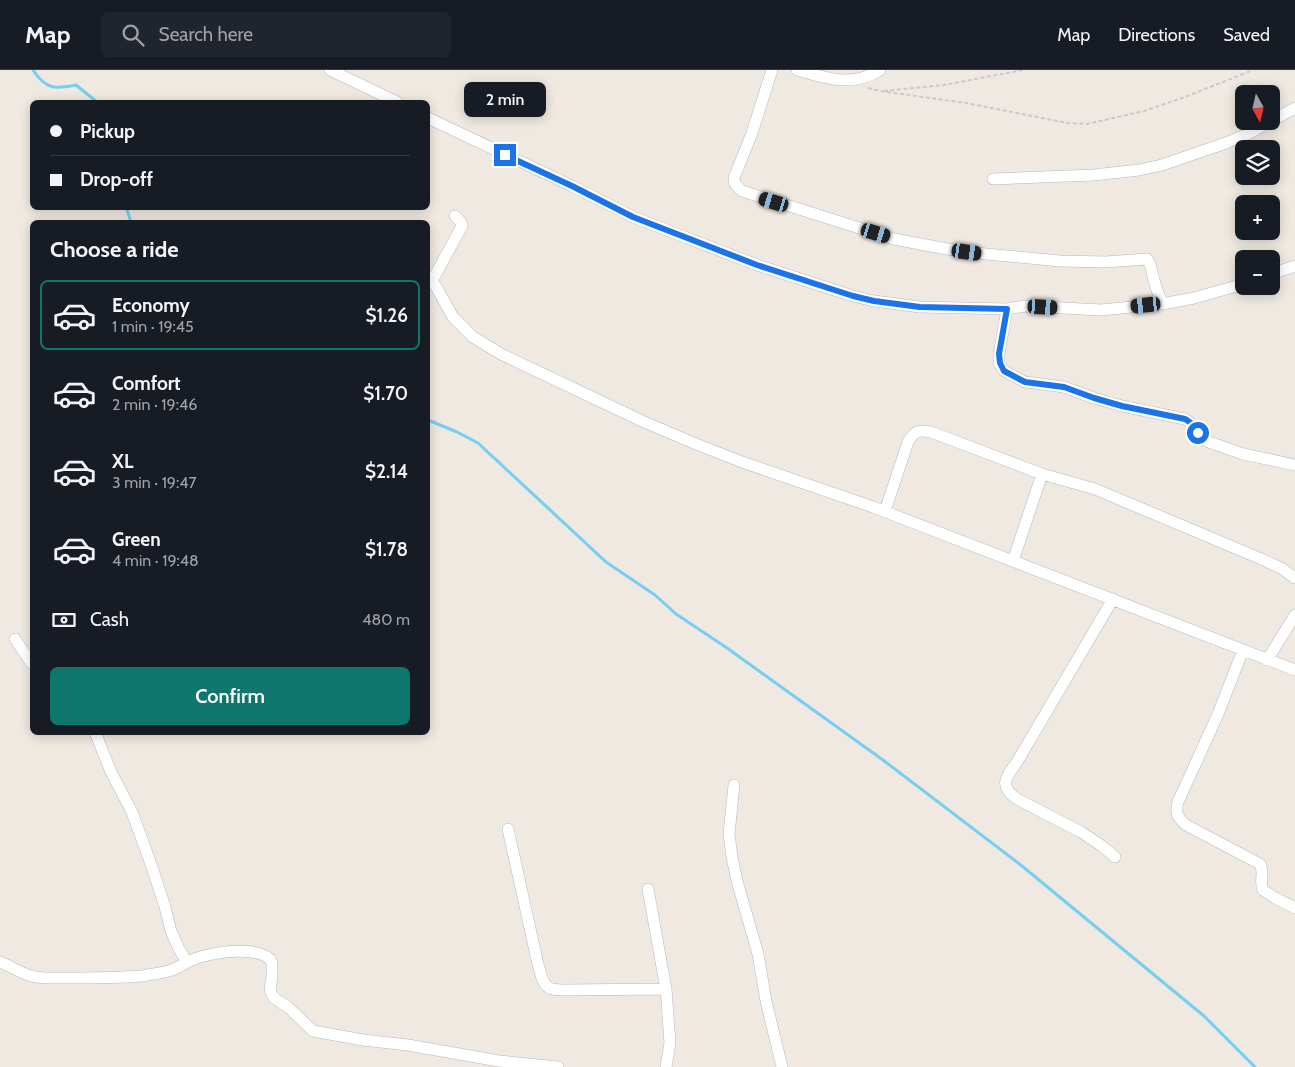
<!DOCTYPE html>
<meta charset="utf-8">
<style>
body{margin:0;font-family:Cabin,sans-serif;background:#20242c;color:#f1f3f6;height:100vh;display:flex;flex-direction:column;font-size:19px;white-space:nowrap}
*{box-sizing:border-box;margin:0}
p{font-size:16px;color:#9ea1a6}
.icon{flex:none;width:28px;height:28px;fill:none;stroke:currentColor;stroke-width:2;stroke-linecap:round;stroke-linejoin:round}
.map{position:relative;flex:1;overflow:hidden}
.drawer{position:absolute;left:30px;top:150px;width:400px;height:515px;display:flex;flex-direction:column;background:#171b24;border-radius:8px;box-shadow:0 2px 12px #0003}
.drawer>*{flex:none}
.guide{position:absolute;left:30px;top:30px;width:400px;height:110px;border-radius:8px;box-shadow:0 2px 12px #0003;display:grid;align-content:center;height:110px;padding:0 20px;background:#171b24}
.needle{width:32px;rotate:172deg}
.tools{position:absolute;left:1235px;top:15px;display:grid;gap:10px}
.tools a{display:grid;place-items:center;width:45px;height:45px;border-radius:8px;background:#171b24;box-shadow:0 2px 12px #0003;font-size:25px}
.end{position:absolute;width:22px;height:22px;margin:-11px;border:6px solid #1a73e8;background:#fff;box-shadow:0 0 0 2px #fff}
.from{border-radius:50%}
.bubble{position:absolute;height:35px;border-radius:8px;background:#171b24;box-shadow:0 2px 12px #0003;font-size:16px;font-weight:600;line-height:35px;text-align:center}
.car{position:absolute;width:15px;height:30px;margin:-15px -8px;border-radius:6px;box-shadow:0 0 4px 1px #0007;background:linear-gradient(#222 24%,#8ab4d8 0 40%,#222 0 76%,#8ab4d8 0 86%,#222 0)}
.guide b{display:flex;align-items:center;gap:18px;height:48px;font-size:19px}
.guide b+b{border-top:1px solid #363941}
.guide i{width:12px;height:12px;background:#f1f3f6}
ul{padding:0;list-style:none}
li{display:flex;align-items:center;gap:15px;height:70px;margin:0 10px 8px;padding:0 10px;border:2px solid transparent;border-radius:8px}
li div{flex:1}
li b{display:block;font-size:19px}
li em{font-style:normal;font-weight:600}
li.current{border-color:#0f766e}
li>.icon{width:45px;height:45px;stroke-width:1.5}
h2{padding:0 20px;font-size:22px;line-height:60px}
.pay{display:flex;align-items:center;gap:12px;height:55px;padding:0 20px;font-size:19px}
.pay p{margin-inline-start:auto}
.button{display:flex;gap:10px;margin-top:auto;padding:10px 20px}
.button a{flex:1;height:58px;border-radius:8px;background:#0f766e;color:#fff;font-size:20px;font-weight:600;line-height:58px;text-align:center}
header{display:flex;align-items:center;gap:30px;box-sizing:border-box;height:70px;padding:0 25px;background:#171b24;border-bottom:1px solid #363941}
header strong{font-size:24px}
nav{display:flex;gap:28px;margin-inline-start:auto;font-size:18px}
.search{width:350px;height:45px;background:#20242c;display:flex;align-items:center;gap:12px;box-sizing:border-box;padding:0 18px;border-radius:8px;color:#9ea1a6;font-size:19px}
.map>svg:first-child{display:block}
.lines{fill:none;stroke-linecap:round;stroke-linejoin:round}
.stream{stroke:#75cff0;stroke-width:3}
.minor-casing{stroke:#b4b7c1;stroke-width:12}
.path{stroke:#c9c9c9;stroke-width:2;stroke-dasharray:4 2.5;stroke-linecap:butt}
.minor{stroke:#fff;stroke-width:11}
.route{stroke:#1a73e8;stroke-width:6}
</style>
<header>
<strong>Map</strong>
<div class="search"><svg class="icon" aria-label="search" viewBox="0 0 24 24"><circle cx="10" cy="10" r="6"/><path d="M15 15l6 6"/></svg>Search here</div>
<nav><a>Map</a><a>Directions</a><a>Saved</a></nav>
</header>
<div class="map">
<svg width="1295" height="997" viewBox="0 0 1295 997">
<rect width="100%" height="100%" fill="#efe9e1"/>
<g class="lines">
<!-- stream -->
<path class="stream" d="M33,0C46,20 55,19 76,15L97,32
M127,138V140L131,152
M428,350L457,362L478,373L606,492L655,525L676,544L727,578L883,690L1022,796L1204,946L1255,997"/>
<!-- minor casing -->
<g class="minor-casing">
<path id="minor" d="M330,0L397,32
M772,0L752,63L734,108L735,114L742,121L894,169L947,179L986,184L1060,191L1105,192L1147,189L1150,194L1156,217L1162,234
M797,0C827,8 851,18 880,0
M428,48L572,116L633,147L757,195L853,226L874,231L920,237L1007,239L1025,236L1101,240L1162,234L1194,228L1244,214
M993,109L1094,105L1139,100L1162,95L1226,73L1248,64L1295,38
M1271,204L1295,196
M428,207L435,215L453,247L473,267L501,284L642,351L696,374L742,392L873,437L1295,600
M432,211L462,156L461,152L455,146
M1007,239L999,284V293L1004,301L1025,312L1064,317L1094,328L1122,336L1185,349C1194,354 1197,365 1206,371L1243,384L1295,395
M885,441L908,372C915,360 919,360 931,362L1042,404L1095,419L1259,488L1281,498L1295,508
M1013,491L1042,404
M1113,529L1017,692C1006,707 998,716 1017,729L1081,762L1102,776L1115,787
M15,569L32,594
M1243,580L1218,644L1178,732C1175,743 1177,747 1186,755L1260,794C1265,803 1259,812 1263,820L1275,828L1295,838
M1267,590L1295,545
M95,662L111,702L132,742L152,797L165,837L171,861L179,879L187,892
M734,715L729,764L732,787L737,811L758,884L766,931L782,997
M508,759L537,890C540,899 541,916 552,919C556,920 561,920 565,920L666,919
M648,819L666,919L670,973L666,997
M0,892C11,896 20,903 31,906C42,909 54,908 65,908C91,908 117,908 142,906C152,904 163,903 172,900C181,896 190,890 200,887C219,882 254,876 270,889L272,893V907L270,918L271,923L274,928L288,937L313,961L363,970L408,975L499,991L558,997"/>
</g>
<!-- path -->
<path class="path" d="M868,18L880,21L966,33L1068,53L1087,54L1144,41L1185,27L1253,0
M884,21L944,15L1023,0"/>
<!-- minor -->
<use href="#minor" class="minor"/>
</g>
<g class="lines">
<!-- route -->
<path class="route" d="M505,85L572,116L633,147L757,195L853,226L874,231L920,237L1007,239L999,284L1000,293L1004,301L1025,312L1064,317L1094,328L1122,336L1185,349L1191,353L1198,363"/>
</g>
</svg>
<div class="tools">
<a><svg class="needle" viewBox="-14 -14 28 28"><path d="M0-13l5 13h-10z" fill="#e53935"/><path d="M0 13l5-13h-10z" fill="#9ea1a6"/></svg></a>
<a><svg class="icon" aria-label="layers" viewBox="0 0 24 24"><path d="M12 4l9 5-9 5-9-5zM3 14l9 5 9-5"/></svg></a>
<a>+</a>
<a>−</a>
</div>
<i class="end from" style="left:1198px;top:363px"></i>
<i class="end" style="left:505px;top:85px"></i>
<div class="bubble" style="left:464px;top:12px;width:82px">2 min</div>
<i class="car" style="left:774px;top:132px;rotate:287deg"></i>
<i class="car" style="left:876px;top:163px;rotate:107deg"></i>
<i class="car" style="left:967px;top:182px;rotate:98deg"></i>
<i class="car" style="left:1146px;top:235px;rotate:264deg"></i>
<i class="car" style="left:1043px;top:237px;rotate:93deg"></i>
<div class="guide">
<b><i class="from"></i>Pickup</b>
<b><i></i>Drop-off</b>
</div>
<section class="drawer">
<h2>Choose a ride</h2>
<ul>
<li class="current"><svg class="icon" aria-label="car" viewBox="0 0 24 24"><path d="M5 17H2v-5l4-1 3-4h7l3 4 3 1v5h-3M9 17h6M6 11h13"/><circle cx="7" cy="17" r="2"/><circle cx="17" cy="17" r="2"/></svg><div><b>Economy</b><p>1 min · 19:45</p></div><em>$1.26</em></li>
<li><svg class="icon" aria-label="car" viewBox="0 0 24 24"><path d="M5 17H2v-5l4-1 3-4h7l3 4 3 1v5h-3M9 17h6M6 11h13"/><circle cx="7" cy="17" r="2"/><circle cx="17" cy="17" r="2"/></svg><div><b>Comfort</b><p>2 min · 19:46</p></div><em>$1.70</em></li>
<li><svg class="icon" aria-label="car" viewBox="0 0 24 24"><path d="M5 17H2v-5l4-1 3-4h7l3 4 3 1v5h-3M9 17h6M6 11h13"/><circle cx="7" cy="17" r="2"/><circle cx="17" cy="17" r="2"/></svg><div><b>XL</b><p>3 min · 19:47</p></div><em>$2.14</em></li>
<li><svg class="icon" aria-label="car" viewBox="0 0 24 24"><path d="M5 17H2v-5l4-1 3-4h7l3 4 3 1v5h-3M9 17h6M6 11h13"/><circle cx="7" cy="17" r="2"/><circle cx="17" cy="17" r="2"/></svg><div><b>Green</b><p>4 min · 19:48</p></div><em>$1.78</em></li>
</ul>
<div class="pay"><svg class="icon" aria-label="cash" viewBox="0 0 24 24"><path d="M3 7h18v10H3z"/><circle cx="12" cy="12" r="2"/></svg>Cash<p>480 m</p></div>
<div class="button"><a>Confirm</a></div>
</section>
</div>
